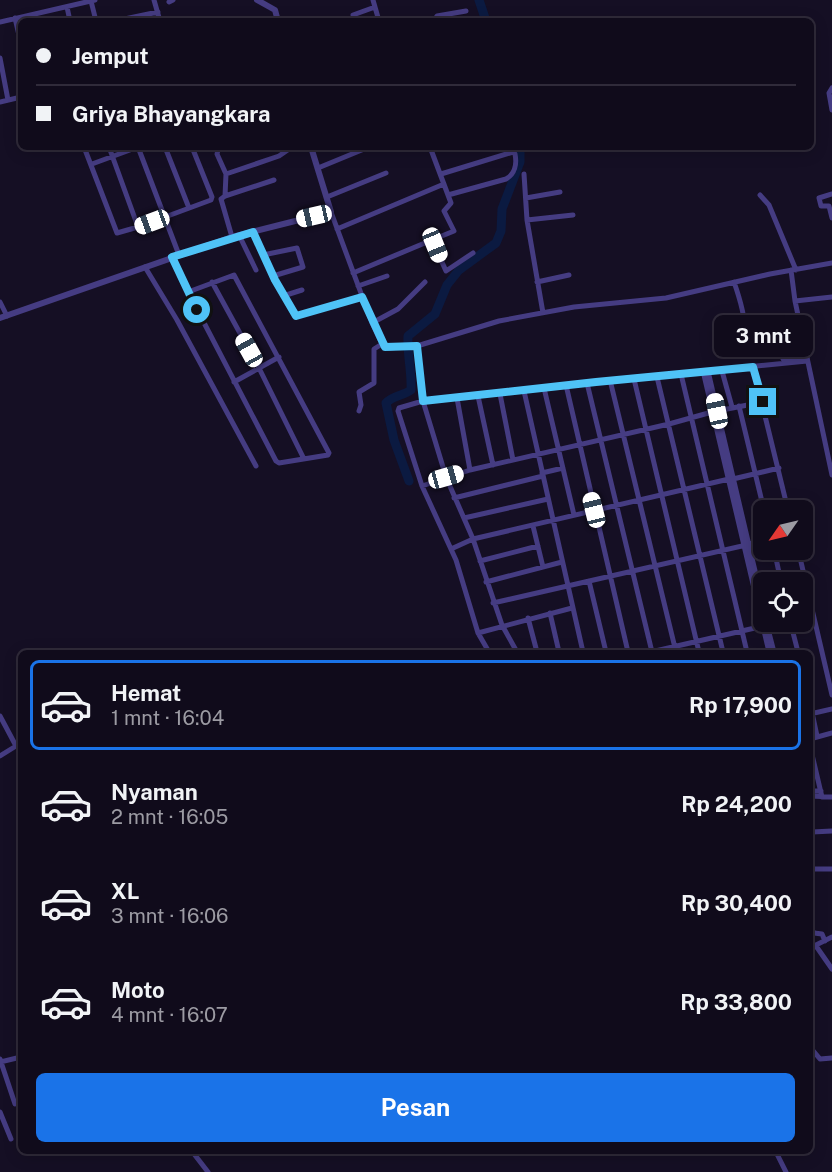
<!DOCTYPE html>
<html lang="id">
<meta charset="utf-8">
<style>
body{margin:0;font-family:"Public Sans",sans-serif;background:#1e1928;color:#f1f3f6;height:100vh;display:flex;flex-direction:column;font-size:22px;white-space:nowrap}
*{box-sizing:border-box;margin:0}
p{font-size:20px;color:#9c9ba3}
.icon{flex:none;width:33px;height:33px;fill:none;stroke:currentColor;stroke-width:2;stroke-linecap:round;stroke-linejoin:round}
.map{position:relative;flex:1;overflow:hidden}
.side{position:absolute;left:18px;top:650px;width:795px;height:504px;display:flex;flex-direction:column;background:#100b1b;border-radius:9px;box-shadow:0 3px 15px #0003,0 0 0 2px #302b3a}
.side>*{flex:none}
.banner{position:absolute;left:18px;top:18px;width:796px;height:132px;border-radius:9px;box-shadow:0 3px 15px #0003,0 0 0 2px #302b3a;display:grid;align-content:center;height:132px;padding:0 18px;background:#100b1b}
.needle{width:39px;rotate:236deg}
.controls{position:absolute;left:753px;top:500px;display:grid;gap:12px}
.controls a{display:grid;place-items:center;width:60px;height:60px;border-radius:9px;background:#100b1b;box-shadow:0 3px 15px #0003,0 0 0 2px #302b3a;font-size:30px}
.end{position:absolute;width:27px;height:27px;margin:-14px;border:8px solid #4fc3f7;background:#111;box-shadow:0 0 0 3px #111}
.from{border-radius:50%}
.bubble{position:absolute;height:42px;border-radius:9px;background:#100b1b;box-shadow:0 3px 15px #0003,0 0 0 2px #302b3a;font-size:20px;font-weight:700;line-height:42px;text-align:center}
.car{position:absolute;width:18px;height:36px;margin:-18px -9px;border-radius:8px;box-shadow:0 0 4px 2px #0007;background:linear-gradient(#fff 24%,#345 0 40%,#fff 0 76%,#345 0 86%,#fff 0)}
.banner b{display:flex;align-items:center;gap:21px;height:57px;font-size:22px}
.banner b+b{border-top:2px solid #302b3a}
.banner i{width:15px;height:15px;background:#f1f3f6}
ul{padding:10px 0 0;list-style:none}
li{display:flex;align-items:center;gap:18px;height:90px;margin:0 12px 9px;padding:0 6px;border:3px solid transparent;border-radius:9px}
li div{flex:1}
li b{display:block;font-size:22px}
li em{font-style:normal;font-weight:700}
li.selected{border-color:#1a73e8}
li>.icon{width:54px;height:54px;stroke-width:1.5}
.button{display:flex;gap:12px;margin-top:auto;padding:12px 18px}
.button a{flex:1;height:69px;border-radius:9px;background:#1a73e8;color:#fff;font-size:24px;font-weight:700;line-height:69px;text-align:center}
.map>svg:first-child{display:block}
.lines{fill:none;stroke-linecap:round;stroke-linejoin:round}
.river{stroke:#0b1a41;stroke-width:9}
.minor{stroke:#453c82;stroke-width:5}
.tertiary{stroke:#453c82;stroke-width:6}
.route{stroke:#4fc3f7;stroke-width:8}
</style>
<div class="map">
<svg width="832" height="1172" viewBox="0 0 832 1172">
<rect width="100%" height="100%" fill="#150f24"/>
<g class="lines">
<!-- river -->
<path class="river" d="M479,0L486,21
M409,481L394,440L386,403C393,395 403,396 411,390C412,372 407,354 408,336L435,314L447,285L459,270L496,243L501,231L502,209L520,162V147"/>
<!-- minor -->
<path class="minor" d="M154,0L160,21
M373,0L379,21
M91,1L96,21
M169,2L173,0
M67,7L70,21
M353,15L375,7
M15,18L21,44
M115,21L158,12
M434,21L437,16L466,11
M0,22L95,0
M0,58L8,100
M832,88L829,93L832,110
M0,102L21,97
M84,147L117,233L138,227L211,200L212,197L192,147
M109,147L138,227
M138,147L179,255
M165,147L189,208
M224,147L218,150L217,154L226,174L225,196L274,180
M430,147L451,203L444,211L454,231L432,240
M92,164L138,147
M318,168L369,147
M226,174L279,156L292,147
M441,174L513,152L515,154C517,164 515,174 506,179L448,195
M524,174L527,220L543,313
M832,194L819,198L821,206H829L832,218
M760,195L769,205L796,270
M225,196L221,199L232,237
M327,197L386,173
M526,198L560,192
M331,212L372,323L382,344L388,348L417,346L499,321L574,307L666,298L770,274L832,263
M527,220L573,215
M337,229L444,184
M253,232L275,280L296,316L362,297
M239,235L256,270
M263,255L297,248L303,267L273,276
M172,257L188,292L276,461L279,463L328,455L329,453L234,275L188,292
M145,267L177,320L256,466
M791,270L795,301L832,297
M353,273L432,240L446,271L473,253
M212,282L259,368L304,459
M537,282L569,275
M734,282C740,299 749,329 743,345
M358,286L387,276
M283,296L302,290
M795,301L832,475
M0,302L7,316
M372,323L398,309L425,282
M417,346L423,401L446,477L473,539L502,625L517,652
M781,350L783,359L806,356
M753,367L788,510
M703,371L769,652
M708,371L764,609
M722,371L732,407
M681,374L747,652
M657,377L723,652
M634,379L699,652
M610,380L676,652
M234,382L279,357
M587,383L652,652
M566,385L628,652
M544,388L574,515
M524,391L583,652
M500,394L513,460
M478,396L493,465
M457,398L470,470
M739,406L764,510
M359,411L361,405L359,392L374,383V349L382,344
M717,411L763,402
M542,473L563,468
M733,479L779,468
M422,486L470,470L669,424L712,412
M454,498L543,476
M464,518L548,499
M533,526L543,567
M451,549L473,539L729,479
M774,549L781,582
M798,549L832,695
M480,561L538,546
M589,581L606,652
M486,582L562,562
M493,603L764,541
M550,613L559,652
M802,617L813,614
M528,618L537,652
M766,621L774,652
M790,621L798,652
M478,633L572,608
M489,652L478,633L456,560L422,486L398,411L399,408L423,401L596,382L807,361
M651,652L785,621
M810,703L817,736
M810,714L832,709
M0,716L16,746L0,756
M810,739L832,733
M810,746L822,797
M810,791H821
M810,796L832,797
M812,832L832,831
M810,869H832
M810,927L814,933L822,934L825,941
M816,946L832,969
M810,948L832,937
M810,1047L820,1059L832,1058
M0,1059L15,1104
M0,1062L21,1057
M0,1112L11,1139
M191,1150L208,1172
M775,1150L786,1172"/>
<!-- tertiary -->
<path class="tertiary" d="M257,0L275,10L278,21
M0,318L232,237L331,212L311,147"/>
</g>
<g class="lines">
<!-- route -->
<path class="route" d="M197,310L172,257L253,232L275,280L296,316L362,297L385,347L417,346L423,401L596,382L753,367L763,402"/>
</g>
</svg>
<div class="controls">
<a><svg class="needle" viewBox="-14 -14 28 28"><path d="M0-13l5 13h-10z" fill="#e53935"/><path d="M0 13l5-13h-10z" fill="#9c9ba3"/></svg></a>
<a><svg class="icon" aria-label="locate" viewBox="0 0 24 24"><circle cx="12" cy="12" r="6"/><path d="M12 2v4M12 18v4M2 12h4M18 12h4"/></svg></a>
</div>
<i class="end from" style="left:197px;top:310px"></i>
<i class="end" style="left:763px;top:402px"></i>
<div class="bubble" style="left:714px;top:315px;width:99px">3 mnt</div>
<i class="car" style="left:314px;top:216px;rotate:257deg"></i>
<i class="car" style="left:152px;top:222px;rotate:250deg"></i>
<i class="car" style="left:435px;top:245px;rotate:158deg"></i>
<i class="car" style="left:249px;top:350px;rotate:331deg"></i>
<i class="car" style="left:717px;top:411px;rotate:348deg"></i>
<i class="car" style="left:446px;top:477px;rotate:74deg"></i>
<i class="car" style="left:594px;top:510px;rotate:346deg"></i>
<div class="banner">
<b><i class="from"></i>Jemput</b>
<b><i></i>Griya Bhayangkara</b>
</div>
<section class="side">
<ul>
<li class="selected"><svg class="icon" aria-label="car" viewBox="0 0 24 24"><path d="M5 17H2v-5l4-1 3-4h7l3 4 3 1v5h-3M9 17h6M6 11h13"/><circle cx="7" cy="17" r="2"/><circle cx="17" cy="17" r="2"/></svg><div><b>Hemat</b><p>1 mnt · 16:04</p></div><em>Rp 17,900</em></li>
<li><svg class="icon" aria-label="car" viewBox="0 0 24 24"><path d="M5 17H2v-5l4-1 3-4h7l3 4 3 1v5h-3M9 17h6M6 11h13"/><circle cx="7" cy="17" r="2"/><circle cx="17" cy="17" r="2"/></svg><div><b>Nyaman</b><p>2 mnt · 16:05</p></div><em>Rp 24,200</em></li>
<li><svg class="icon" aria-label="car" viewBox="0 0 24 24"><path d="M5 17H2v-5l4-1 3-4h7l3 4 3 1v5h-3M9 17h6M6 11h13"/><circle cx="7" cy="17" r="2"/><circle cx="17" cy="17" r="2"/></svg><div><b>XL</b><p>3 mnt · 16:06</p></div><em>Rp 30,400</em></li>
<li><svg class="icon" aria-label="car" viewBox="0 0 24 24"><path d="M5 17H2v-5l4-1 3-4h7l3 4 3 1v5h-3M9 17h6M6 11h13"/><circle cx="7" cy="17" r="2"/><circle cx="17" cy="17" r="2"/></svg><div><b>Moto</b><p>4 mnt · 16:07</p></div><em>Rp 33,800</em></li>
</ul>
<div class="button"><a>Pesan</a></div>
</section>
</div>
